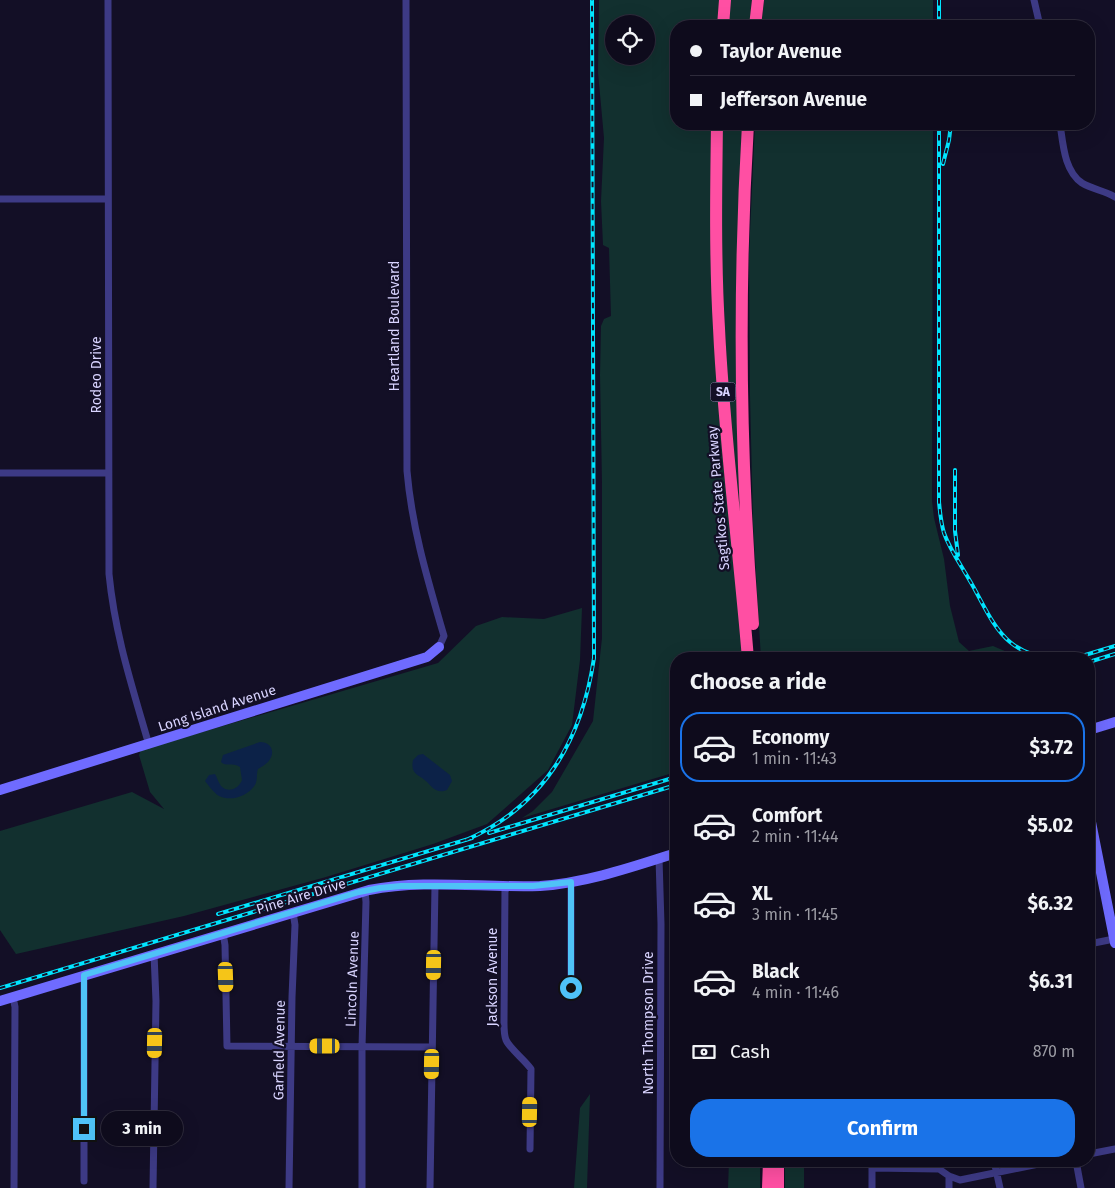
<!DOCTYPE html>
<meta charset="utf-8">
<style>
body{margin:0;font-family:"Fira Sans",sans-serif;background:#171425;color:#f1f3f6;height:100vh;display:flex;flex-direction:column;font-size:19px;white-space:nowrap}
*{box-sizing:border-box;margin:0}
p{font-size:16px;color:#9b9ba3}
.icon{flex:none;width:28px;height:28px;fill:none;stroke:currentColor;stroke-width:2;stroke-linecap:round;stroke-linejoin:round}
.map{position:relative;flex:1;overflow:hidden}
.panel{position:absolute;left:670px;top:652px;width:425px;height:515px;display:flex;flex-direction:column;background:#0e0b1c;border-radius:20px;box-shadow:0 5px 20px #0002,0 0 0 1px #2e2b3b}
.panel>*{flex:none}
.guide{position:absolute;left:670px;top:20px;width:425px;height:110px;border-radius:20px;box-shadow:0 5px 20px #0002,0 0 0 1px #2e2b3b;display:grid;align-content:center;height:110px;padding:0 20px;background:#0e0b1c}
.fabs{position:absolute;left:605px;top:15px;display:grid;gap:10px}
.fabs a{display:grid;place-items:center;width:50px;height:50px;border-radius:50%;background:#0e0b1c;box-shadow:0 5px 20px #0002,0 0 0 1px #2e2b3b;font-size:25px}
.end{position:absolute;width:22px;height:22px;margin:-11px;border:6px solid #4fc3f7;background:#111;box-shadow:0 0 0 2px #111}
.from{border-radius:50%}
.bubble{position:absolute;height:35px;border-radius:18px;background:#0e0b1c;box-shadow:0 5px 20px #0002,0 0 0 1px #2e2b3b;font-size:16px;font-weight:700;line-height:35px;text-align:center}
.car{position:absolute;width:15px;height:30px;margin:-15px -8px;border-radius:6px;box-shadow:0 0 4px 1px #0007;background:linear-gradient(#f5c518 24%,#345 0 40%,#f5c518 0 76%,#345 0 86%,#f5c518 0)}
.guide b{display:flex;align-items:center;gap:18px;height:48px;font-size:19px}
.guide b+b{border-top:1px solid #2e2b3b}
.guide i{width:12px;height:12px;background:#f1f3f6}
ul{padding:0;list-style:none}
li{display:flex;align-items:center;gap:15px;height:70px;margin:0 10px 8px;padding:0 10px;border:2px solid transparent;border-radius:20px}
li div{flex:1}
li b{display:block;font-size:19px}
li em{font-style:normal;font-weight:700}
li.active{border-color:#1a73e8}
li>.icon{width:45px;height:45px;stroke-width:1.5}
h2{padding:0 20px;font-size:22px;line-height:60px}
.pay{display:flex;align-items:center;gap:12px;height:55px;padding:0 20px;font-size:19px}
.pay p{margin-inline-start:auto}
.cta{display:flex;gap:10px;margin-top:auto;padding:10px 20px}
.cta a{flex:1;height:58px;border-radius:20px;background:#1a73e8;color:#fff;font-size:20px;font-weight:700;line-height:58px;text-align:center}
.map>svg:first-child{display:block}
.green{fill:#12302f;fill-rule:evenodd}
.water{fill:#0c2248}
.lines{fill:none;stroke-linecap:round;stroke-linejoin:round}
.street{stroke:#3d3a85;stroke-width:7}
.secondary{stroke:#6f6bff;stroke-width:10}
.highway{stroke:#ff4fa3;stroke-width:12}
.rail-casing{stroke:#00e5ff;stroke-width:4}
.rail{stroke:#130f26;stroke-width:2;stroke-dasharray:5.5;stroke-linecap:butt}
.route{stroke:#4fc3f7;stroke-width:6}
.labels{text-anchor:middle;stroke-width:4.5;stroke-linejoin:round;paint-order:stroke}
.shield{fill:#130f26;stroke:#9e99be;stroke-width:1}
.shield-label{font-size:12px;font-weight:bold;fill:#d9d4ff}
.street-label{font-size:14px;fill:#d9d4ff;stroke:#130f26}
</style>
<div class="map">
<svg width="1115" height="1188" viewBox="0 0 1115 1188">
<rect width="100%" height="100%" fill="#130f26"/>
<!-- green -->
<path class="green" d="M599,0H720L717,26H676V124H713L743,659H676V772L522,818L533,811L552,792L593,721L602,638V483L600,375L601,326L604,319L611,316L609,248L603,245L601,201L604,138L598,72ZM614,24H646V56H614Z
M729,0H752L750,26H727Z
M764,0H933V26H761Z
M721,124H744L743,540L731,444L719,213Z
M755,124H933L932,501L934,518L944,559L950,606L959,642L969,651L993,646L1007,652L1008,659H761L753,523L750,396L749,254Z
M582,608L580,660L572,725L548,770L487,824L433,844L326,877L184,916L16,954L0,930V831L132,792L164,809L150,792L139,755L141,750L438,663L476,626L502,617L544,619Z
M590,1094L587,1188H574L580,1108Z
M729,1161H760V1188H728Z
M785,1161H804V1188H785Z"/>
<!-- water -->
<path class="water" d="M260,742C272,742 276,753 268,762C265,765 261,767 258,769C256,774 258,780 255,785C248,796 231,802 219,796C214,793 209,786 205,781L209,775L215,774C217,777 218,782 221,786C229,794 239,788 242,780L240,767C232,762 226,767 221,762L223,755Z
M423,754L450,775L452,781L447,790C437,794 433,788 427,782C419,774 410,775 413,760L418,755Z"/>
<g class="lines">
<!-- street -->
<path class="street" d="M108,0L109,574C115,635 132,686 149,745
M406,0L407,471C412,529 428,581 444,636L439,647
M1034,0L1040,26
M1060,124C1063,143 1064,171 1082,183C1092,189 1105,191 1115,197
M0,199H108
M0,473H108
M659,858L661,924L660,1188
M571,882V988
M505,886L504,1023C504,1028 504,1035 506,1040C510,1049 524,1059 531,1069L530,1149
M223,933L225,945L227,1046L432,1047
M1089,944L1114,939
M13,997L15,1007L14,1188
M1089,1154L1115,1149
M872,1161V1188
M994,1161L1000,1188
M1076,1161L1081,1188
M872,1168L939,1169L949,1176L960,1180L1053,1161
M84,1181V975
M153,1188L156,1001L154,954
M289,1188L292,997L295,925L293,912
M362,1188V1047L366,902L365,891
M430,1188L435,885
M949,1188V1176"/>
<!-- secondary -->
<path class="secondary" d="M1089,730L1115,722
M0,790L427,657L439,647
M1089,812L1115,943
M0,1001L369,890C425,879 483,888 540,886C586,883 632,867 676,853"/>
<!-- highway -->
<path class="highway" d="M723,26L725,0
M755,26L758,0
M717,124C716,192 715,260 719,328C724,438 739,548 748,659
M748,124C738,290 740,458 753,624
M778,1161V1188
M768,1188L769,1161"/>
<!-- rail casing -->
<g class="rail-casing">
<path id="rail" d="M939,0V26
M939,124V502C940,513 941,523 944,533C950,550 961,565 970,581C982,601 992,627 1010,642C1023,653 1041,658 1057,659
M943,164L949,140L951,124
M955,470V531L958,555
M1072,659L1115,646
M1089,662L1115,654
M489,833L676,777
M466,840C544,806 582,739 594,658L592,0
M218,914L472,838
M0,988L676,785"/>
</g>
<!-- rail -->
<use href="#rail" class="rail"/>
</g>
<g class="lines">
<!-- route -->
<path class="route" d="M84,1129V975L359,892L380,888L401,886H533L571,882V988"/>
</g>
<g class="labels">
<!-- shield labels -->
<rect class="shield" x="710.5" y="382.5" width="25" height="19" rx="4"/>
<g class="shield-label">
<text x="723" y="396">SA</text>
</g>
<!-- street labels -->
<g class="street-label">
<text transform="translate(394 326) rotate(-90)" y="5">Heartland Boulevard</text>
<text transform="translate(96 375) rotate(-90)" y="5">Rodeo Drive</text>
<text transform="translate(718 498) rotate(-95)" y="5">Sagtikos State Parkway</text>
<text transform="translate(217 708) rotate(-18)" y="5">Long Island Avenue</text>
<text transform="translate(301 896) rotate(-17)" y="5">Pine Aire Drive</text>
<text transform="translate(492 977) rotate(-90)" y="5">Jackson Avenue</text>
<text transform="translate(352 979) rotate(-88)" y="5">Lincoln Avenue</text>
<text transform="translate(648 1023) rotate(-90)" y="5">North Thompson Drive</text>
<text transform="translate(279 1050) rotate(-89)" y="5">Garfield Avenue</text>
</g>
</g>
</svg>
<div class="fabs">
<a><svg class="icon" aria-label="locate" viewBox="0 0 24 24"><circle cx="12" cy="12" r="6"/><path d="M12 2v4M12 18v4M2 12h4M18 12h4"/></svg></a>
</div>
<i class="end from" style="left:571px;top:988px"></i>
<i class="end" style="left:84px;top:1129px"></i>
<div class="bubble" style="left:101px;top:1111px;width:82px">3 min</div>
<i class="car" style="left:434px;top:965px;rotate:181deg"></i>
<i class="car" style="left:226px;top:977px;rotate:178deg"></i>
<i class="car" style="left:155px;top:1043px;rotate:181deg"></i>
<i class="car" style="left:325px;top:1046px;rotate:270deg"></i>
<i class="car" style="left:432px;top:1064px;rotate:181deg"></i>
<i class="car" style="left:530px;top:1112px;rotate:1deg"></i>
<div class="guide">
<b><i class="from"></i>Taylor Avenue</b>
<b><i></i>Jefferson Avenue</b>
</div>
<section class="panel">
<h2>Choose a ride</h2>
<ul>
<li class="active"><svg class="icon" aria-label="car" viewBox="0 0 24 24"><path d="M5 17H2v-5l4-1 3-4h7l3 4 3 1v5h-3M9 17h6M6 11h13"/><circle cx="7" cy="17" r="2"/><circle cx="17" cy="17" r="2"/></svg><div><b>Economy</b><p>1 min · 11:43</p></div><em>$3.72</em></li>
<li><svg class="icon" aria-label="car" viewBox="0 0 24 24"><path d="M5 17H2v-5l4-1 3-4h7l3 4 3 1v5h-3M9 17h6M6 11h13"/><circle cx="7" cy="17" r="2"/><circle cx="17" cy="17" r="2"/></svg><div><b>Comfort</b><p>2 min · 11:44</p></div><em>$5.02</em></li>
<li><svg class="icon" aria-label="car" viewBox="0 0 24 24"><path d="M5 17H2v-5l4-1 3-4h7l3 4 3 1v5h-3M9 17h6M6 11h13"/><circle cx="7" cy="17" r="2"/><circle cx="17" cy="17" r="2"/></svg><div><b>XL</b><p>3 min · 11:45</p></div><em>$6.32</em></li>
<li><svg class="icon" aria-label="car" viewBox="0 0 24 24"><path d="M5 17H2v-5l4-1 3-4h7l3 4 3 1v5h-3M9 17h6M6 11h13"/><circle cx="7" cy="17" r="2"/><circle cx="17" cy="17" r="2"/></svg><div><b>Black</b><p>4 min · 11:46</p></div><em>$6.31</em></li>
</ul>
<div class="pay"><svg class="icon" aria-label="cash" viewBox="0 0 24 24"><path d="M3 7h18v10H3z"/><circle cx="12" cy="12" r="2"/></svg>Cash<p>870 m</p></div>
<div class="cta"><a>Confirm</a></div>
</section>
</div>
